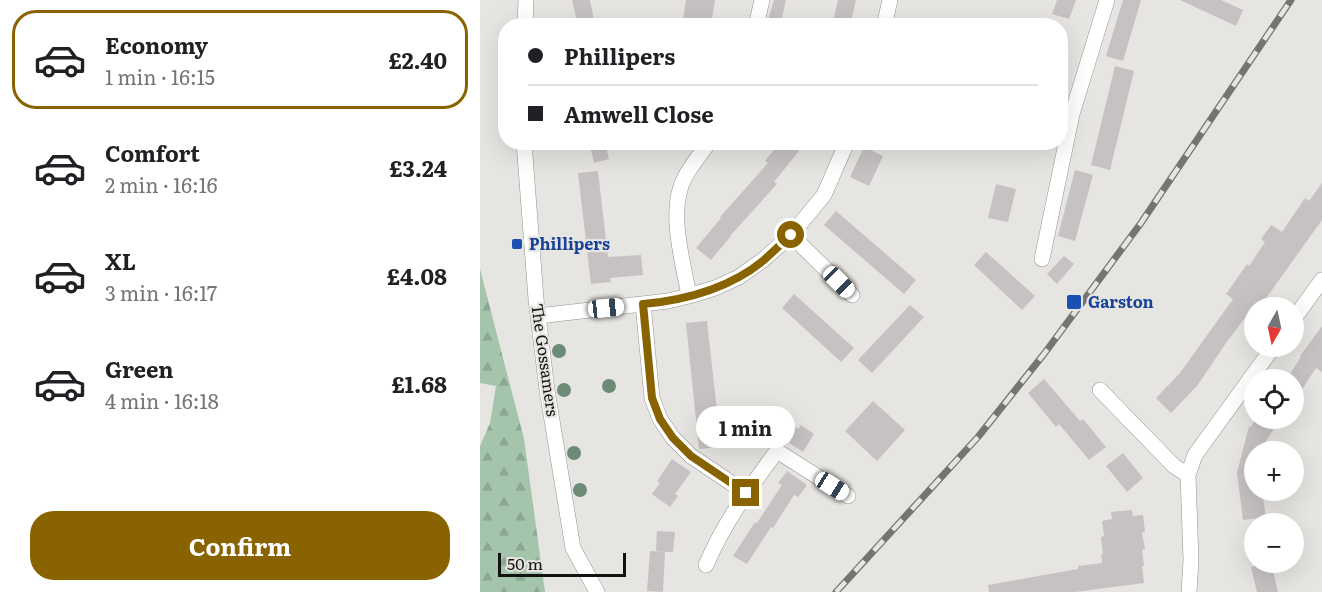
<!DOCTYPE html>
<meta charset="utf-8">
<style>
body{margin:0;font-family:Literata,serif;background:#f2f2f2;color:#202124;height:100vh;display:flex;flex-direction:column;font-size:22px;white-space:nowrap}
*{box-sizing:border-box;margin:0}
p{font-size:20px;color:#757577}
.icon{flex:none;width:33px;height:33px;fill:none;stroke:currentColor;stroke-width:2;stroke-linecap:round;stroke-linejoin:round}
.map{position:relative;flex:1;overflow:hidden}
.sheet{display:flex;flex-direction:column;background:#fff;width:480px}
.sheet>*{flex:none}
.top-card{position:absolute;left:18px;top:18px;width:570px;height:132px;border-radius:24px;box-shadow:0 6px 24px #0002;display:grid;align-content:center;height:132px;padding:0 30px;background:#fff}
.needle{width:39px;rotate:189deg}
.fabs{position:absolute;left:764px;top:297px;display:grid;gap:12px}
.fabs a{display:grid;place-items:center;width:60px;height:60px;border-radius:50%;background:#fff;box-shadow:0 6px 24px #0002;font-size:30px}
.scale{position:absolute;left:18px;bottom:15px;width:128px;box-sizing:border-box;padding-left:6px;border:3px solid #121211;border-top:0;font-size:16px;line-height:21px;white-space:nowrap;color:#121211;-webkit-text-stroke:4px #e6e5e1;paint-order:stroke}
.end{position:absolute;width:27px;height:27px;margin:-14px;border:8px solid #886300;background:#fff;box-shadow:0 0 0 3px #fff}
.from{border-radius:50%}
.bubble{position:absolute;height:42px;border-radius:21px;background:#fff;box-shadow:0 6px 24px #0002;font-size:20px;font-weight:700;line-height:42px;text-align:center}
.car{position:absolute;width:18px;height:36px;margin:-18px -9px;border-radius:8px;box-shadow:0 0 4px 2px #0007;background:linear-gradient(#fff 24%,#345 0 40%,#fff 0 76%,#345 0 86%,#fff 0)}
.top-card b{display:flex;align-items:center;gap:21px;height:57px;font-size:22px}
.top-card b+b{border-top:2px solid #e0e0e0}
.top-card i{width:15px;height:15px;background:#202124}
ul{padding:10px 0 0;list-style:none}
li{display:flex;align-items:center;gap:18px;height:99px;margin:0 12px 9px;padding:0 18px;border:3px solid transparent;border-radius:24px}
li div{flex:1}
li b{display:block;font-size:22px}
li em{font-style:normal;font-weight:700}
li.selected{border-color:#886300}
li>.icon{width:54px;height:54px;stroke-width:1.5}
.cta{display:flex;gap:12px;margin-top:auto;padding:12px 30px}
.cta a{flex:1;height:69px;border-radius:24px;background:#886300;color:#fff;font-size:24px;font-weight:700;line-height:69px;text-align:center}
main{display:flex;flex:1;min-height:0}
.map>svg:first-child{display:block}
.forest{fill:url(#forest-firs)}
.building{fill:#c6c2c4}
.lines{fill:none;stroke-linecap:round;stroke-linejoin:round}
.minor-casing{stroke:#959390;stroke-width:16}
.minor{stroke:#fff;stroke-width:15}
.rail-casing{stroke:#747471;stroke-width:7}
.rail{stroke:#e6e5e1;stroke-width:4.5;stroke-dasharray:14;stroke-linecap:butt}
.tree{fill:#6c8b77}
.route{stroke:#886300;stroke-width:8}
.transit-dot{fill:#1a4fb4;stroke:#e6e5e1;stroke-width:2}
.labels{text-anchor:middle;stroke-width:4.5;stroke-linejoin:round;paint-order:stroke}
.transit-label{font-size:16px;font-weight:bold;fill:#164399;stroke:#e6e5e1;text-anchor:start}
.street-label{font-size:16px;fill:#121211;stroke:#e6e5e1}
</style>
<main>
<section class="sheet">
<ul>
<li class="selected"><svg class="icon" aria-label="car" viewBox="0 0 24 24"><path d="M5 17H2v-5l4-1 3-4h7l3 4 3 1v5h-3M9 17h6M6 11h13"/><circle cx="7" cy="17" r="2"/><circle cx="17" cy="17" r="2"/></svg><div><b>Economy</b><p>1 min · 16:15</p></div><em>£2.40</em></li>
<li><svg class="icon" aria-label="car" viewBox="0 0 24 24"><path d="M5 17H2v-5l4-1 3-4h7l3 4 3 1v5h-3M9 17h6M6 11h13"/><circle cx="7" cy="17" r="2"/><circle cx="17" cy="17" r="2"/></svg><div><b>Comfort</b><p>2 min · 16:16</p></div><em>£3.24</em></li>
<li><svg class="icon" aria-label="car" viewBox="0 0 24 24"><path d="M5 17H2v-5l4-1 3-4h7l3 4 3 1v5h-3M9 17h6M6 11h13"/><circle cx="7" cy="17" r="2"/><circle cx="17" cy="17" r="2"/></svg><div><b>XL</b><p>3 min · 16:17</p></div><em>£4.08</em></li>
<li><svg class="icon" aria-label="car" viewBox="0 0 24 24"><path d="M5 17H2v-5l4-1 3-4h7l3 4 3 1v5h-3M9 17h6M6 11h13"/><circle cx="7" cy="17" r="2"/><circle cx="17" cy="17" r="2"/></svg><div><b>Green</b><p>4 min · 16:18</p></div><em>£1.68</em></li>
</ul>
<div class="cta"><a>Confirm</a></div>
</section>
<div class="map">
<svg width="842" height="592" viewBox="0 0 842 592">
<defs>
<pattern id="forest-firs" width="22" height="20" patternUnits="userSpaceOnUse" patternTransform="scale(1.5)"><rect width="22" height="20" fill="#a4c4ac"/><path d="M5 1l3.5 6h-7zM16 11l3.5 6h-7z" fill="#8ca793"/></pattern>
</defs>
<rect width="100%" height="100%" fill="#e6e5e1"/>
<!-- forest -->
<path class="forest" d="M0,269L44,439L65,592H0V446L10,423L16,386L0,383Z"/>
<!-- building -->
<path class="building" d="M92,0H110L115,26H98Z
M206,0H235L231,26H202Z
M294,0H306L300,26H286Z
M358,0H376L370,26H352Z
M577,0H596L589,19L572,14Z
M643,0H661L643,61L626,56Z
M700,0H741L763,10L756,26Z
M635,66L654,71L630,170L611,165Z
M109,142H125L129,159L114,163Z
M300,142H309L319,151L294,182L297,184L250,236H251L231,260L216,248L241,218L240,217L288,163L285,161Z
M384,147L403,156L389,186L370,177Z
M595,170L613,175L595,241L578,236Z
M118,171L128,257L161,255L163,275L130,278L131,282L111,284L98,173Z
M842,183V220L779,308H774V314L770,311L746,343L717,386L691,413L676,398L700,373L753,299L746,294L767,264L769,266L785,242L781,239L791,225L802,232L825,198L829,201Z
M516,184L536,189L528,222L508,218Z
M356,211L436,280L424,294L344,225Z
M506,252L555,296L542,310L494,265Z
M584,256L594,264L577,284L567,274Z
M314,294L374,348L361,362L302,308Z
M430,305L444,317L392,373L378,360Z
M227,321L241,447L219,449L206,323Z
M842,326V372L836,368L813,403V380H806L821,357L820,356Z
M564,379L600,421L603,419L626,447L609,460L579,424L576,427L548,393Z
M393,401L425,430L397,461L365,431Z
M285,408L318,429L321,425L334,434L323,452L309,443L311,441L277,421Z
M776,418H801L786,441L783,452H774V490H782L786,517L763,520L757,473L769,426L771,427Z
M643,453L663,478L647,492L626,466Z
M192,459L211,472L195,494L198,496L190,507L172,494L180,483L177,481Z
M307,471L327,485L318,497L314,495L293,528L291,527L267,564L253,556L275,522L277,523L302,485L298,483Z
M652,510L653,516L663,515L665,532H662L665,549L662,550L664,566H662L664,583L595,592H509L508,585L598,569V566L622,563L621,554H623L621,537L624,536L622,521L632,519L631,512Z
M177,531L195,532L193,552H185L183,592L167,591L170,551L185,552L176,551Z
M791,562L798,592H777L771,567Z"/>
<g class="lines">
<!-- minor casing -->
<g class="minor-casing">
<path id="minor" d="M45,26L46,0
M276,26L282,0
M404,26L410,0
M44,142L56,299L67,390L93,548L117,592
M311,235L372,295
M562,259L592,114L627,0
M209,296C203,261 187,210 205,177C211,165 221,154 229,142
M163,304L172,398L180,419L193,438L211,456L266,493
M58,316L188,301L209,296L235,288L259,277L283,260L311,235L344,195L367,142
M813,320L842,280
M620,390L694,466L708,475
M226,565C244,523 270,487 297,451L368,496
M709,592L711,560L708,475L715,455L794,346"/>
</g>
<!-- minor -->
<use href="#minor" class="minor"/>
<!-- rail casing -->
<g class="rail-casing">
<path id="rail" d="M356,592L498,437L564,354L661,223L811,0"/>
</g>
<!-- rail -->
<use href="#rail" class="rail"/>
</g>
<!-- trees -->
<g class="tree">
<circle cx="79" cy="351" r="7"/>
<circle cx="129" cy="386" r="7"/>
<circle cx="84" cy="390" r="7"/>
<circle cx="94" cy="453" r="7"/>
<circle cx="100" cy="490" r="7"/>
</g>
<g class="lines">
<!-- route -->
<path class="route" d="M266,493L211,456L193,438L180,419L172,398L163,304C206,300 250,288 284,260C293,252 302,243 311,235"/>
</g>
<!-- markers -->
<g class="transit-dot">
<rect x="31" y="238" width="12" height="12" rx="3"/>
<rect x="586" y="294" width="16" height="16" rx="3"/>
</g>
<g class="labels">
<!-- transit labels -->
<g class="transit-label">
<text x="49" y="250">Phillipers</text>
<text x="608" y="308">Garston</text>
</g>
<!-- street labels -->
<g class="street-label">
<text transform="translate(65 360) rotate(82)" y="6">The Gossamers</text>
</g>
</g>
</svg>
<div class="fabs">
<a><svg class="needle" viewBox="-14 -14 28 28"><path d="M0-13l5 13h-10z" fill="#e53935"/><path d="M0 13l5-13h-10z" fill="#757577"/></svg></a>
<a><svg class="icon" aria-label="locate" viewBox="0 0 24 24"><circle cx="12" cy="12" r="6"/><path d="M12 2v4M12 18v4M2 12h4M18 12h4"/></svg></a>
<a>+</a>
<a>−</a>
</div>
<div class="scale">50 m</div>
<i class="end from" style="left:311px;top:235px"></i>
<i class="end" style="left:266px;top:493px"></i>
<div class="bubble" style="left:216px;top:406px;width:99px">1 min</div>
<i class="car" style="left:359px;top:282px;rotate:135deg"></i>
<i class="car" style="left:126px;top:308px;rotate:84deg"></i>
<i class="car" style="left:352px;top:486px;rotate:122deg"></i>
<div class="top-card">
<b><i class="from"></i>Phillipers</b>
<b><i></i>Amwell Close</b>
</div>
</div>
</main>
